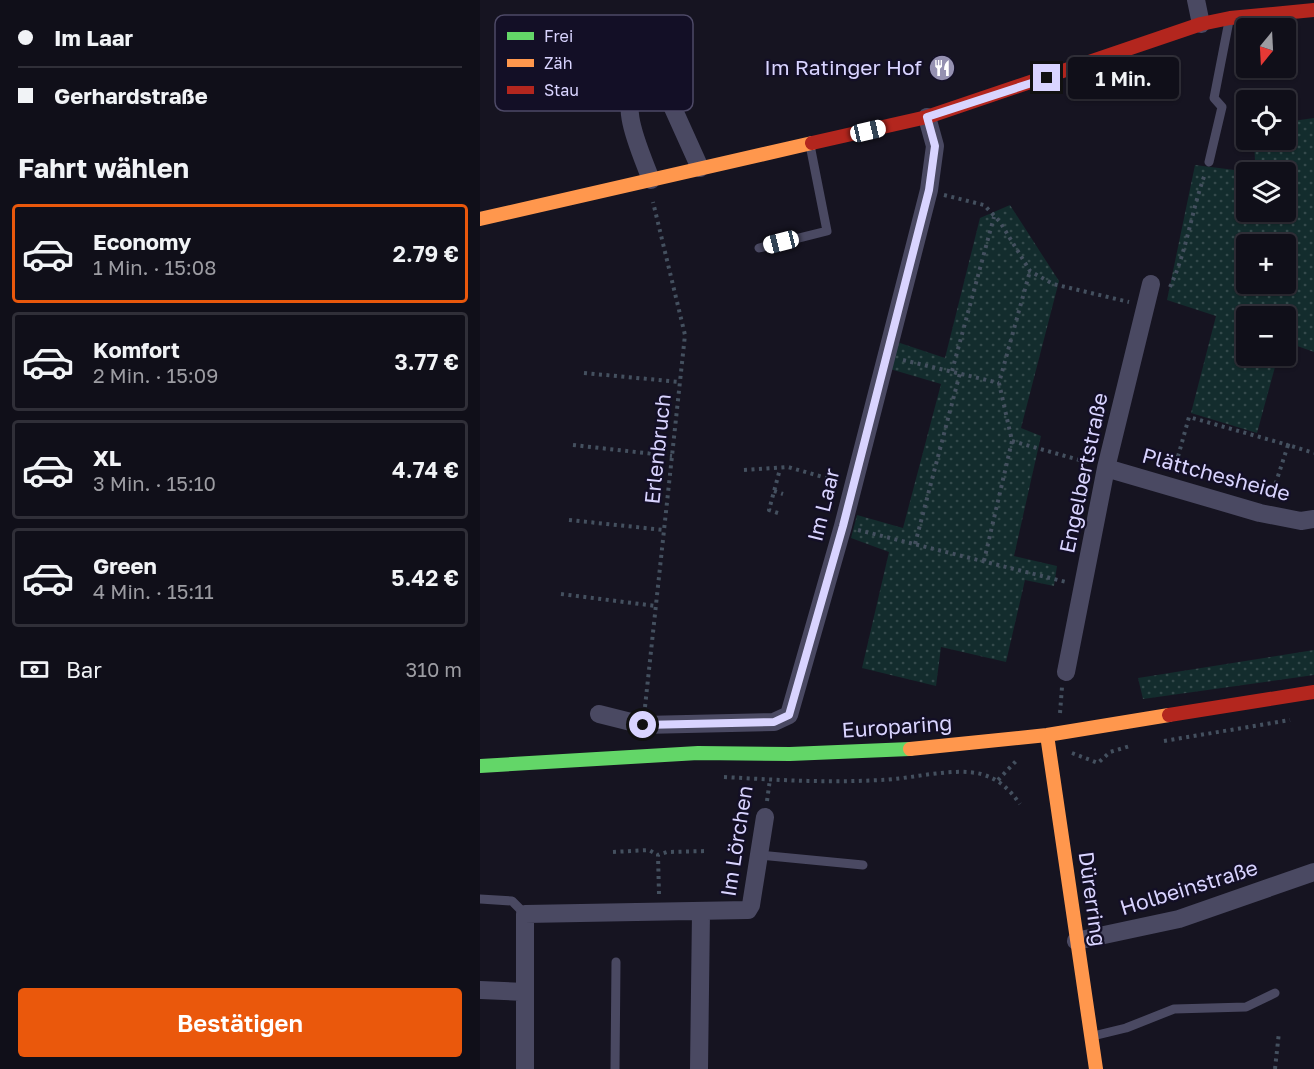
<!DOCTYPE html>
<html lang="de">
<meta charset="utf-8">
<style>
body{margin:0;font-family:"Golos Text",sans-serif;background:#1e1d26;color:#f1f3f6;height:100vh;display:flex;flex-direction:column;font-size:22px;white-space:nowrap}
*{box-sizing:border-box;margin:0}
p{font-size:20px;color:#9c9ca2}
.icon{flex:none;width:33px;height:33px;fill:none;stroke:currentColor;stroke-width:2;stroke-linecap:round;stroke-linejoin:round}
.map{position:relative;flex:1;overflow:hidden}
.panel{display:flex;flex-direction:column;background:#100f19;width:480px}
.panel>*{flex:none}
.banner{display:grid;align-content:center;height:132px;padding:0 18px;background:#100f19}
.needle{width:39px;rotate:198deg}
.tools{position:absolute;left:756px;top:18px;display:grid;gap:12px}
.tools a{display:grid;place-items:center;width:60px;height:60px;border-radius:6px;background:#100f19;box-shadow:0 2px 4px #0004,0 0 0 2px #302f38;font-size:30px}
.end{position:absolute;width:27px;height:27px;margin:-14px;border:8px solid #d9d4ff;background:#111;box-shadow:0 0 0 3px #111}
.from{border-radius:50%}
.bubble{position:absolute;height:42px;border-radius:6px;background:#100f19;box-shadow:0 2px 4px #0004,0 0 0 2px #302f38;font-size:20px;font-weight:600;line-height:42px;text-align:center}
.car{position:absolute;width:18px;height:36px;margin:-18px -9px;border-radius:8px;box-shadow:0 0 4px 2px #0007;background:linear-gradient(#fff 24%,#345 0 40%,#fff 0 76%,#345 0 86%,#fff 0)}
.banner b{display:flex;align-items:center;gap:21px;height:57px;font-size:22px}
.banner b+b{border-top:2px solid #302f38}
.banner i{width:15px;height:15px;background:#f1f3f6}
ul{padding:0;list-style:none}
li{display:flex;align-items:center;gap:18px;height:99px;margin:0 12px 9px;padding:0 6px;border:3px solid #302f38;border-radius:6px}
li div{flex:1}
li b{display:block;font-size:22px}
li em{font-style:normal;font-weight:600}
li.active{border-color:#ea580c}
li>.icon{width:54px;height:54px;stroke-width:1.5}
h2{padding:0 18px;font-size:27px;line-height:72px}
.pay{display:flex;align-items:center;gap:15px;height:66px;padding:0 18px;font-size:22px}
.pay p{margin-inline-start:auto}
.cta{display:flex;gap:12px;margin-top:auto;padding:12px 18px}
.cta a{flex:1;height:69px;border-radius:6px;background:#ea580c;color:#fff;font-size:24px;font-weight:600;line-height:69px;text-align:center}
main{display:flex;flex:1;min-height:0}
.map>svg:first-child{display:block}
.grass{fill:url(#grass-dots);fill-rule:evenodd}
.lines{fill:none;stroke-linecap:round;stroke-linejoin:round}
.path{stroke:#44505f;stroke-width:4;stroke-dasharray:3 4.5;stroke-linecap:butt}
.lane{stroke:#4a4962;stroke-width:9}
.street{stroke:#4a4962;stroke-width:18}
.fast{stroke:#63d668;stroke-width:14}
.slow{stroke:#ff974d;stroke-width:14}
.jam{stroke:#b3261e;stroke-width:14}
.route{stroke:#d9d4ff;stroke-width:8}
.labels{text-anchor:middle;stroke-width:4.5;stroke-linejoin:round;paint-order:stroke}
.poi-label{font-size:21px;fill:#d9d4ff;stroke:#130f26;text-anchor:end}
.street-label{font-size:21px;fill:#d9d4ff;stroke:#130f26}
.key{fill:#130f26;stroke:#4e4a67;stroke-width:1.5}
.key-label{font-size:16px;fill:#d9d4ff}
</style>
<main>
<section class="panel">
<div class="banner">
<b><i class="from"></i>Im Laar</b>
<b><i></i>Gerhardstraße</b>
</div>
<h2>Fahrt wählen</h2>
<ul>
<li class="active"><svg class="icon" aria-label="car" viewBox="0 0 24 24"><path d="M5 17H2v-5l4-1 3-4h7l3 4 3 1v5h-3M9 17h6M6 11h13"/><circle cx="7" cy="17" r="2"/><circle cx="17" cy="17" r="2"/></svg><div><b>Economy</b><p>1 Min. · 15:08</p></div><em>2.79 €</em></li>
<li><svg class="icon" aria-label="car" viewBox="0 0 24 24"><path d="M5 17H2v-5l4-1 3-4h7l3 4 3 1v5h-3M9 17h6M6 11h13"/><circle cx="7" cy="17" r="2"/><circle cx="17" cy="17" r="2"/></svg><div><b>Komfort</b><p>2 Min. · 15:09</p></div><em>3.77 €</em></li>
<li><svg class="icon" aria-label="car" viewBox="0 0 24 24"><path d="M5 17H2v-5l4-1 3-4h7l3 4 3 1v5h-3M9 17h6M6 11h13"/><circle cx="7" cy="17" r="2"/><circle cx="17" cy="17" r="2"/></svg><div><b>XL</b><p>3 Min. · 15:10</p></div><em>4.74 €</em></li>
<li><svg class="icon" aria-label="car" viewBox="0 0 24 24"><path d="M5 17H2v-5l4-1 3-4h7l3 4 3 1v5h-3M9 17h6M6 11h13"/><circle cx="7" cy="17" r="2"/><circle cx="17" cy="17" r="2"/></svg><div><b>Green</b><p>4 Min. · 15:11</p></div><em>5.42 €</em></li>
</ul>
<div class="pay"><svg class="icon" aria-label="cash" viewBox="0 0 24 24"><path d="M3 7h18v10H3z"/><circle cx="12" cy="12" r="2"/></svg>Bar<p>310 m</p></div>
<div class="cta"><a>Bestätigen</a></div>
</section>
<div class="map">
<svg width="834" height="1069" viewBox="0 0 834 1069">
<defs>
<pattern id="grass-dots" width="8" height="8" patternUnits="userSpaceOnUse" patternTransform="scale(1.5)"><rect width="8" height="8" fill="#132c2d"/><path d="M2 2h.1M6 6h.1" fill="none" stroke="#354a4c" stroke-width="1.8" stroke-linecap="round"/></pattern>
</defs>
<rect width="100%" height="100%" fill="#161421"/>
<!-- grass -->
<path class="grass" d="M834,118V352L806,342V316H766V356H798L777,433L711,413L736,316L687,300L715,165L755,170L775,161L774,140H806V122ZM766,172H806V212H766ZM766,244H806V284H766Z
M530,205L579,281L541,428L561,436L534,556L577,566L574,586L545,580L526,662L461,647L456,686L382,668L409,552L371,538L377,515L423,528L461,384L410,369L417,342L465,358L500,218Z
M834,650V675L663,699L658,678Z"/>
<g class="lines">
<!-- path -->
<path class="path" d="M464,195L504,205L520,222L550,271L573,284L649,302
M690,287C707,251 711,212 725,174
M423,360L519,383
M472,371L514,217
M104,373L200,382
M532,441L610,463
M93,445L192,456
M264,470L308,467L357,481
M694,471L709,417L808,445L809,439
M294,491L303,494
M791,498L808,445L834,453
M298,513L289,510L300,469
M89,520L184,530
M378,530L586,582
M435,544L480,373
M504,561L532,441L519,383L550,271
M81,594L176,606
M165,707L205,335L173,202
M580,713L582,687
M684,741L810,720
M592,753L618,763L630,752L650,746
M244,777C297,780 348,783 401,780C431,779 473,767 501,774C519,779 529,789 540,804
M518,780L537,760
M287,801L290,779
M133,852L169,850L178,855
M179,894L178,855L187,852L227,851
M795,1069L799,1032"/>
<!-- lane -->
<path class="lane" d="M729,162L742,107L734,98L749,21
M279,248L347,231L330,145
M279,855L383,865
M0,899L32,901L45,914
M613,1036L646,1028L694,1009L766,1007L795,993
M135,1069L136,962"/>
<!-- street -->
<path class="street" d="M716,0L721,24
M171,180C164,159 131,93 164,87C175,85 181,89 188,97L220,168
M626,468L780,513L821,521L834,519
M586,672L626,468L671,284
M119,714L163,725L294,722L309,715L363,526L449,190L455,146L447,117
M596,941L699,919L834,872
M0,990L45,992
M45,1069V914L268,910L271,905L285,817
M219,1069L221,912"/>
<!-- fast -->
<path class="fast" d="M0,766L218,753L310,754L430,749"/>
<!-- slow -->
<path class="slow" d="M0,219L332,143
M567,735L616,1069
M430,749L567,735L689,715"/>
<!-- jam -->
<path class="jam" d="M332,143L447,117L721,24L750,18L834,10
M689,715L834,692"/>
</g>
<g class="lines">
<!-- route -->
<path class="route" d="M163,725L294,722L309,715L363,526L449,190L455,146L447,117L567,78"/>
</g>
<!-- icons -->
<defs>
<g id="restaurant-disc" transform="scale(1.35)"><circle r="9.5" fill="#9591b1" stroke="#130f26"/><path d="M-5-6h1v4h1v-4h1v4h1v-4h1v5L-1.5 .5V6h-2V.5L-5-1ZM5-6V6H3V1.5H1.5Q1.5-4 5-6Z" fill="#fff"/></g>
</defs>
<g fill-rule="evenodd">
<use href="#restaurant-disc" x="462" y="68"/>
</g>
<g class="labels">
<!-- poi labels -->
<g class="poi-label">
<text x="442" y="75">Im Ratinger Hof</text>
</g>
<!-- street labels -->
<g class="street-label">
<text transform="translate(178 449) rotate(-84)" y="7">Erlenbruch</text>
<text transform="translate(604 473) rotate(-78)" y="7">Engelbertstraße</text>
<text transform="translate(736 475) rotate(15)" y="7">Plättchesheide</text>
<text transform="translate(344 505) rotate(-76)" y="7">Im Laar</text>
<text transform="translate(417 727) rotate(-4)" y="7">Europaring</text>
<text transform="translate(257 841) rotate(-81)" y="7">Im Lörchen</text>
<text transform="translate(709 888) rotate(-17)" y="7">Holbeinstraße</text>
<text transform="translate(612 899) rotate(82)" y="7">Dürerring</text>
</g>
</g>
<!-- legend -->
<rect x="15" y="15" width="198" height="96" rx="9" class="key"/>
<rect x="27" y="32" width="27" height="8" fill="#63d668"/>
<rect x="27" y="59" width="27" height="8" fill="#ff974d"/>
<rect x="27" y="86" width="27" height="8" fill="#b3261e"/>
<g class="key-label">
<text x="64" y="42">Frei</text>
<text x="64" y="69">Zäh</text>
<text x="64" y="96">Stau</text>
</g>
</svg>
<div class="tools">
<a><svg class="needle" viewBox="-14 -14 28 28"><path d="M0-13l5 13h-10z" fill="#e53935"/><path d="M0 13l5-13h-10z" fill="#9c9ca2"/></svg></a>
<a><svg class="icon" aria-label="locate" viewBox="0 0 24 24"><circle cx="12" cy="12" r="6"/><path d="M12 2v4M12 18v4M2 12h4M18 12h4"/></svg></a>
<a><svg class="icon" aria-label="layers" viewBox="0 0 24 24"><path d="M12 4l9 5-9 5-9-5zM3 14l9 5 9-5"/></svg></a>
<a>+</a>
<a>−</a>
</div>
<i class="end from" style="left:163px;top:725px"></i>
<i class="end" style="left:567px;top:78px"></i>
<div class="bubble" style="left:588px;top:57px;width:111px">1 Min.</div>
<i class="car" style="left:388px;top:131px;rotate:77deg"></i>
<i class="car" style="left:301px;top:242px;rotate:256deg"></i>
</div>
</main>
